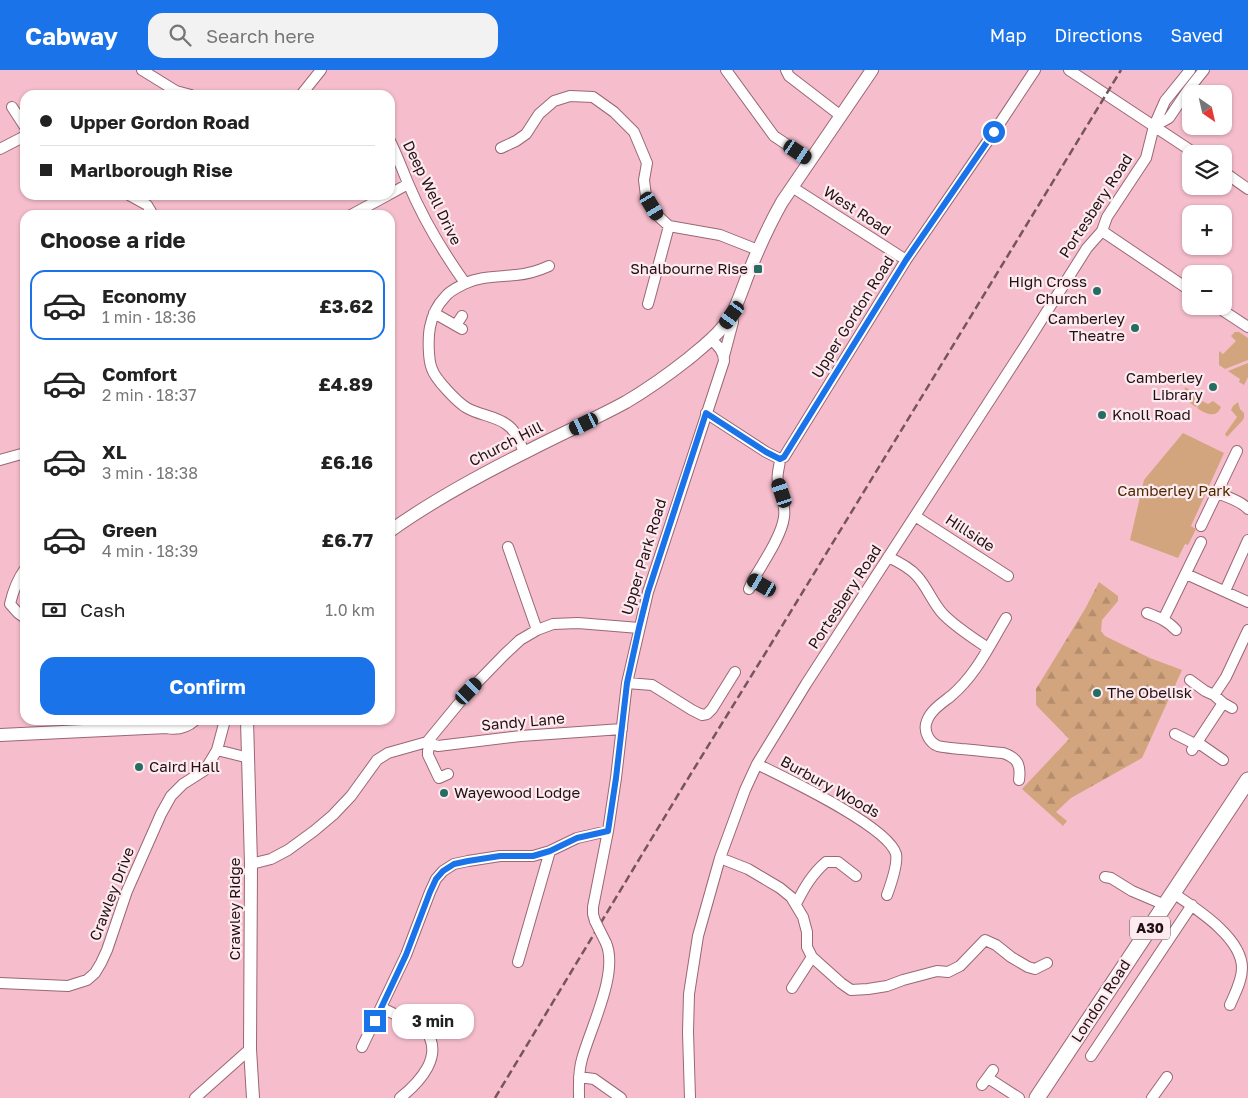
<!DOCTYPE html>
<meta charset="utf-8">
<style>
body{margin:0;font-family:"Golos Text",sans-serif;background:#f2f2f2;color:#222;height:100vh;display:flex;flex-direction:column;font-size:19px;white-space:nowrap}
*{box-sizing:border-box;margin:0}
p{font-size:16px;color:#767676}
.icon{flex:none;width:28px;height:28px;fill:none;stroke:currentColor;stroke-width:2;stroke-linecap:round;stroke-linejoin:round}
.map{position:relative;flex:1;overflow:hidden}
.side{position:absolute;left:20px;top:140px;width:375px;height:515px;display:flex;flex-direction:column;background:#fff;border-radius:15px;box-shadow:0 1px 4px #0004}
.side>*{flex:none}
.guide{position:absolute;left:20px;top:20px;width:375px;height:110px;border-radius:15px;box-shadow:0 1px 4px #0004;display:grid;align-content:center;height:110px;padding:0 20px;background:#fff}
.needle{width:32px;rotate:146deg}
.tools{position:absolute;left:1182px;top:15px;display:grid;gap:10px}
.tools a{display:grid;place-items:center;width:50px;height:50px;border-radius:10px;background:#fff;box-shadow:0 1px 4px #0004;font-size:25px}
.end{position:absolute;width:22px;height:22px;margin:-11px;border:6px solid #1a73e8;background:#fff;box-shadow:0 0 0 2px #fff}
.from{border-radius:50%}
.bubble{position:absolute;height:35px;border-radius:15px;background:#fff;box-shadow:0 1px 4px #0004;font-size:16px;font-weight:700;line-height:35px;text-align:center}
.car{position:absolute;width:15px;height:30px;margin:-15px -8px;border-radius:6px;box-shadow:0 0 4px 1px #0007;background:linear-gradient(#222 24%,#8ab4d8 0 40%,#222 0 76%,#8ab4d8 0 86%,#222 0)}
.guide b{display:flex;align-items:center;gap:18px;height:48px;font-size:19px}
.guide b+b{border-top:1px solid #e0e0e0}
.guide i{width:12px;height:12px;background:#222}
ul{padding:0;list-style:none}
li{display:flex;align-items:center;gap:15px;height:70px;margin:0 10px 8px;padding:0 10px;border:2px solid transparent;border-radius:15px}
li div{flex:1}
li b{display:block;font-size:19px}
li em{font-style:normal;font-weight:700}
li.current{border-color:#1a73e8}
li>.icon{width:45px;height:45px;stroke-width:1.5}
h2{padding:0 20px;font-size:22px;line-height:60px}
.pay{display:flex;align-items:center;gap:12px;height:55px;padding:0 20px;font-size:19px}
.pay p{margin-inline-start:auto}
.button{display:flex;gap:10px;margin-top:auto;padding:10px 20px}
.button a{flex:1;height:58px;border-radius:15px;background:#1a73e8;color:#fff;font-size:20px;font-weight:700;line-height:58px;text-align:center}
header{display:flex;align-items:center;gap:30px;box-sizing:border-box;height:70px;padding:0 25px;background:#1a73e8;color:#fff}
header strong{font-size:24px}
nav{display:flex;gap:28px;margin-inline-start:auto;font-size:18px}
.search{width:350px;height:45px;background:#f2f2f2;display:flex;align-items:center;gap:12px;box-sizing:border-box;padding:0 18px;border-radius:15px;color:#767676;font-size:19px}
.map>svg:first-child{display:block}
.green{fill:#d2a57e}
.forest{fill:url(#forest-firs)}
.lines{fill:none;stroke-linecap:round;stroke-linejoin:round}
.minor-casing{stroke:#996775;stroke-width:12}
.tertiary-casing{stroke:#996775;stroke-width:14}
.primary-casing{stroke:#996775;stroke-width:17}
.minor{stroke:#fff;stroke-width:10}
.tertiary{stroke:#fff;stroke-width:12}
.primary{stroke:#fff;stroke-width:15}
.rail{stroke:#77555e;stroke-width:2.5;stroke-dasharray:8 4;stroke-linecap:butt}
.minor-bridge-casing{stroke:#996775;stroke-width:12;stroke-linecap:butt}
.minor-bridge{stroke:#fff;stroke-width:10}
.route{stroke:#1a73e8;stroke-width:6}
.poi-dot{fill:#256c62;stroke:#fdebef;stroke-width:2}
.labels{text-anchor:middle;stroke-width:4.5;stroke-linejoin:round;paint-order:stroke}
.shield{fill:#fdebef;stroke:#645257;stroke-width:1}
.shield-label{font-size:14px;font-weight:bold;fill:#231016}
.street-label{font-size:15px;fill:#231016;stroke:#fdebef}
.poi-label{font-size:15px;fill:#231016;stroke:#fdebef;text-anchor:end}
.park-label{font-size:15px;fill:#4d2800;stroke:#fdebef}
</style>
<header>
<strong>Cabway</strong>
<div class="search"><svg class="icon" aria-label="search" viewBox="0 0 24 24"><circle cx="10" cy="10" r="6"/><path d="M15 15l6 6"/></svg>Search here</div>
<nav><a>Map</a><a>Directions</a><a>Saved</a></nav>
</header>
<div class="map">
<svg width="1248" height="1028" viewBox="0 0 1248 1028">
<defs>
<pattern id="forest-firs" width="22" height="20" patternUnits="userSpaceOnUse" patternTransform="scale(1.25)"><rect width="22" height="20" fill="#d2a57e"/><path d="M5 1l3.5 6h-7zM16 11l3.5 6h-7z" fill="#b48d6c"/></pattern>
</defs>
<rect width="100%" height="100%" fill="#f6becc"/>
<!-- green -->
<path class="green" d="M1235,262H1239L1248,268V290L1225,299L1219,295V281L1223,284L1236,271L1231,266Z
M1248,293V307L1244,315L1239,312L1240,309L1228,301Z
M1185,317L1195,323L1196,326L1201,330L1196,337C1188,332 1183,327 1185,317Z
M1202,331L1208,334L1213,331L1221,337C1216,349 1206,344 1197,338Z
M1183,363L1224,383L1191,456L1196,459L1188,475L1185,474L1178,488L1130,470L1144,410Z"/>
<!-- forest -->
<path class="forest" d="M1238,332L1240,339L1244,343V348L1242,351L1227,367L1225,364L1237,347L1231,340L1233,336Z
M1099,512L1118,526V531L1102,550L1101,561L1105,566L1150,588L1182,600L1142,688L1071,728L1056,742L1067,751L1063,756L1022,719L1069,669L1036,635V619L1085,539Z"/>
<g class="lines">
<!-- minor casing -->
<g class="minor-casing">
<path id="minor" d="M142,0L176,21L191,25
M726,0L774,66L810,90
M786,0L789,6L841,46
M1069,0L1196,84
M301,25L321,0
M12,37L25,57
M1153,57L1169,48L1188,20L1204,0
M390,71C397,85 402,99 408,113C423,149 443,182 465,213
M501,78L516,71L526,64L539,44L554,31L570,26L593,27L614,42L634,62L647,93L644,110L646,126L658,146L669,156L720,165L758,180
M0,79L25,66
M1224,102L1248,119
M792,117L906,190
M390,124L408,114
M129,125L147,135L153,145
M351,145L388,125
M1102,161L1191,221
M648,234L669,156
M1216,236L1248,257
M434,243L462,259
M456,255L462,246
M724,286L733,252L732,245
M706,343L766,382L780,389L784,387L906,190L994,62L1035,0
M524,382C520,373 516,360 506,354C495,346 479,345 467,338C458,333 435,309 432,299C428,290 428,267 430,257C432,247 437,235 445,227C449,221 458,217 464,214C480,206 498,207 516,205C528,204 538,201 549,196
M0,390L25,383
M1217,423C1227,427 1241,431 1248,439
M915,446L1008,506
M1201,456L1237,381
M508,477L537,560
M888,487C899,492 909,497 917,506C928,518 933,534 944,545C957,558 973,568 988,578
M25,499C17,510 13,521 10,534L18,543L25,548
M1186,504L1248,532
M753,510C763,493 782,465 784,447C786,434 780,424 778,412C776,404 780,396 780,389
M749,519L753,510L762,515
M1225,521L1248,470
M1147,543C1158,547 1168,551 1176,560
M1006,548C989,576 976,605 951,626C941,634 929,641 926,654C924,663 930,673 938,676C945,678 954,678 961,679C975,680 989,682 1003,683C1018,688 1021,695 1019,710
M1163,550L1201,472
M1190,610L1205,621L1214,625L1223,633L1232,638
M627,613L652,615L692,640L702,645L707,644L712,639L735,602
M1214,625L1226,607L1248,560
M1175,664L1195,674
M427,672L438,676L521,666L622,659
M1197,672L1223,690
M431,673L428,681V685L439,708L448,704
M217,680L249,688
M1192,680L1223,633
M757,694C785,708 888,756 896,784C898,794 891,814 887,825
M720,788L748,799L780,818L791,827L803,847L807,862V877L812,887L841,913L851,920L868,919L887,916L903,910L937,901L948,902L960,896L985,870L996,875L1011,887L1028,897L1035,899L1047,893
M251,794L271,789L288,780L314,761L333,745L351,726L377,690L388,683L427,672L469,621L505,584L520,570L537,560L553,554L578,553L639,558
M1105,807L1111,808L1132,821L1165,835
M1173,823C1195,838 1242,867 1242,898C1242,911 1235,923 1230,935
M796,834C804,818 812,804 826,792H838L856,806
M595,851L593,844V837L608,761L616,708L627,613L648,522L724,291C724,282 718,275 711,270
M518,892L550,781
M0,913L68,916L87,910L95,903L101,893L107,880L127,821L161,744L171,726L183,714L205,700L217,680L225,650
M792,918L812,887
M382,938L415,954
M362,977L406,885L430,822L436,809L443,801L454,794L468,791L500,786H533L550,781L577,768L608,761
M1091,986L1192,835
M579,1007L594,1009L621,1028
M988,1008L1019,1028
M982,1015L993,1000
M195,1028L250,979
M400,1028C420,1012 445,985 425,960
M579,1028C579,1015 578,1002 582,989C590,959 619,903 606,873
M690,1028L688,962L689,924L698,866L720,788L745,720L757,694L806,614L1025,276L1087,178L1102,161L1107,147L1146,88L1154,56L1165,31L1190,0
M1152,1028L1167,1007"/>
</g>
<!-- tertiary casing -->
<g class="tertiary-casing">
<path id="tertiary" d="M390,461C432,431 478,406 524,383C558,365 593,350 626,332C648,319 669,304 688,289C700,279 712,270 722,258C737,241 742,218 751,197C760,175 770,153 782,132L872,0
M247,650L251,794L250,979L253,1028
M0,665L167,657C177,659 186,657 194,650"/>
</g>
<!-- primary casing -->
<g class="primary-casing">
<path id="primary" d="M1037,1028L1248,710"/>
</g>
<!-- minor -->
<use href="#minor" class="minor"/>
<!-- tertiary -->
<use href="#tertiary" class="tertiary"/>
<!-- primary -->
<use href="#primary" class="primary"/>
<!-- rail -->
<path class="rail" d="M495,1028L684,715L771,574L1121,0"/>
<!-- minor-bridge casing -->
<g class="minor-bridge-casing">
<path id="minor-bridge" d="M595,851L606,873"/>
</g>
<!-- minor-bridge -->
<use href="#minor-bridge" class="minor-bridge"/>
</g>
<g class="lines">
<!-- route -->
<path class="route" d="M375,951L406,885L430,822L436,809L443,801L454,794L468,791L500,786H533L550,781L577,768L608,761L616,708L627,613L639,558L648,522L706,343L766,382L780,389L784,387L906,190L994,62"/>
</g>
<!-- markers -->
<g class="poi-dot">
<rect x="753" y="194" width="10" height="10" rx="2.5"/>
<circle cx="1097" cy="221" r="5"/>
<circle cx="1135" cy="258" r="5"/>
<circle cx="1213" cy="317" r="5"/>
<circle cx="1102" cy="345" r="5"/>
<circle cx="1097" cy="623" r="5"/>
<circle cx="139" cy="697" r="5"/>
<circle cx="444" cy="723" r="5"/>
</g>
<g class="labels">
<!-- shield labels -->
<rect class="shield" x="1130" y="846.5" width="40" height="23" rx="4"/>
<g class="shield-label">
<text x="1150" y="863">A30</text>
</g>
<!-- street labels -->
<g class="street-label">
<text transform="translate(432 123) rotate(64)" y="5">Deep Well Drive</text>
<text transform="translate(1096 136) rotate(-57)" y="5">Portesbery Road</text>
<text transform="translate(857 141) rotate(33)" y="5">West Road</text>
<text transform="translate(853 247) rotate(-58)" y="5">Upper Gordon Road</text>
<text transform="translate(506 374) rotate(-27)" y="5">Church Hill</text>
<text transform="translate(970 463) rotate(33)" y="5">Hillside</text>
<text transform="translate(644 487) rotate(-73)" y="5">Upper Park Road</text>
<text transform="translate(845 527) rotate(-57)" y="5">Portesbery Road</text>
<text transform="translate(523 652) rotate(-5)" y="5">Sandy Lane</text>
<text transform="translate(830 717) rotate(29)" y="5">Burbury Woods</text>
<text transform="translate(112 824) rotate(-69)" y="5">Crawley Drive</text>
<text transform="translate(235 839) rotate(-90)" y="5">Crawley Ridge</text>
<text transform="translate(1101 931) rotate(-57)" y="5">London Road</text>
</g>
<!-- poi labels -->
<g class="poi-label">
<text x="748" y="204">Shalbourne Rise</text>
<text x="1087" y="217">High Cross<tspan x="1087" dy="17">Church</tspan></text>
<text x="1125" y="254">Camberley<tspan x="1125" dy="17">Theatre</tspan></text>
<text x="1203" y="313">Camberley<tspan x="1203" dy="17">Library</tspan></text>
<text x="1112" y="350" text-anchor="start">Knoll Road</text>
<text x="1107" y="628" text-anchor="start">The Obelisk</text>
<text x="149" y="702" text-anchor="start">Caird Hall</text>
<text x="454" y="728" text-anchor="start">Wayewood Lodge</text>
</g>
<!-- park labels -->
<g class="park-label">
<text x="1174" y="426">Camberley Park</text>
</g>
</g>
</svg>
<div class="tools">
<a><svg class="needle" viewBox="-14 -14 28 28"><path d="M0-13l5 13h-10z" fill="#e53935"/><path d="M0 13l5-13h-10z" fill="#767676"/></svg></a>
<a><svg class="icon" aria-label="layers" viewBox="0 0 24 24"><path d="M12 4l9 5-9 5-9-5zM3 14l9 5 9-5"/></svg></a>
<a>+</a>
<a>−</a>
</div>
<i class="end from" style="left:994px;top:62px"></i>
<i class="end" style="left:375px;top:951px"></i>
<div class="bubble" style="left:392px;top:934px;width:82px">3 min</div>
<i class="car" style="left:798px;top:82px;rotate:124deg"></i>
<i class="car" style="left:652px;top:136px;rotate:149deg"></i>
<i class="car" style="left:732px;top:245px;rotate:216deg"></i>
<i class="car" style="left:584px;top:354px;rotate:244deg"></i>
<i class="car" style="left:782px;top:423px;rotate:342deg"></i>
<i class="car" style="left:762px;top:515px;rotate:300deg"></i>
<i class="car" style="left:469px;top:621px;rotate:44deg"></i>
<div class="guide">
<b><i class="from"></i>Upper Gordon Road</b>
<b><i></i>Marlborough Rise</b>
</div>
<section class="side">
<h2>Choose a ride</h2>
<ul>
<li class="current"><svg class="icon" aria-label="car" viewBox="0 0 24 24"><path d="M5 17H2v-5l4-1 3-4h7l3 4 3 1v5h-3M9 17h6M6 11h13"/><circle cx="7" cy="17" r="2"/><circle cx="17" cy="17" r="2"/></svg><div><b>Economy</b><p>1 min · 18:36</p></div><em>£3.62</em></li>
<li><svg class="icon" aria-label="car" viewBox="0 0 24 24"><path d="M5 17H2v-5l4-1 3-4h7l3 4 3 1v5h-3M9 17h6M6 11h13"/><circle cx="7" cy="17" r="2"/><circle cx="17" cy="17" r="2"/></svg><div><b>Comfort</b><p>2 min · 18:37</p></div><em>£4.89</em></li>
<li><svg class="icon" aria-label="car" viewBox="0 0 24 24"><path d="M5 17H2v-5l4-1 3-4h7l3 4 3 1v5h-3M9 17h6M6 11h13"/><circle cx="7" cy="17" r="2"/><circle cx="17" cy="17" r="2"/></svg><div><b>XL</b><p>3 min · 18:38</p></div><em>£6.16</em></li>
<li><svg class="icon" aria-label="car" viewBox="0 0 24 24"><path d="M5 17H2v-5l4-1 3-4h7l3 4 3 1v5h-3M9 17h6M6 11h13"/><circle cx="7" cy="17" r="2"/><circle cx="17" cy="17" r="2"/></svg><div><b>Green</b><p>4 min · 18:39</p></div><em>£6.77</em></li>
</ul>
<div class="pay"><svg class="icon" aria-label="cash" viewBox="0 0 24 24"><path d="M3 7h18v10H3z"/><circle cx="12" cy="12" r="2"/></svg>Cash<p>1.0 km</p></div>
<div class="button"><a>Confirm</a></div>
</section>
</div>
